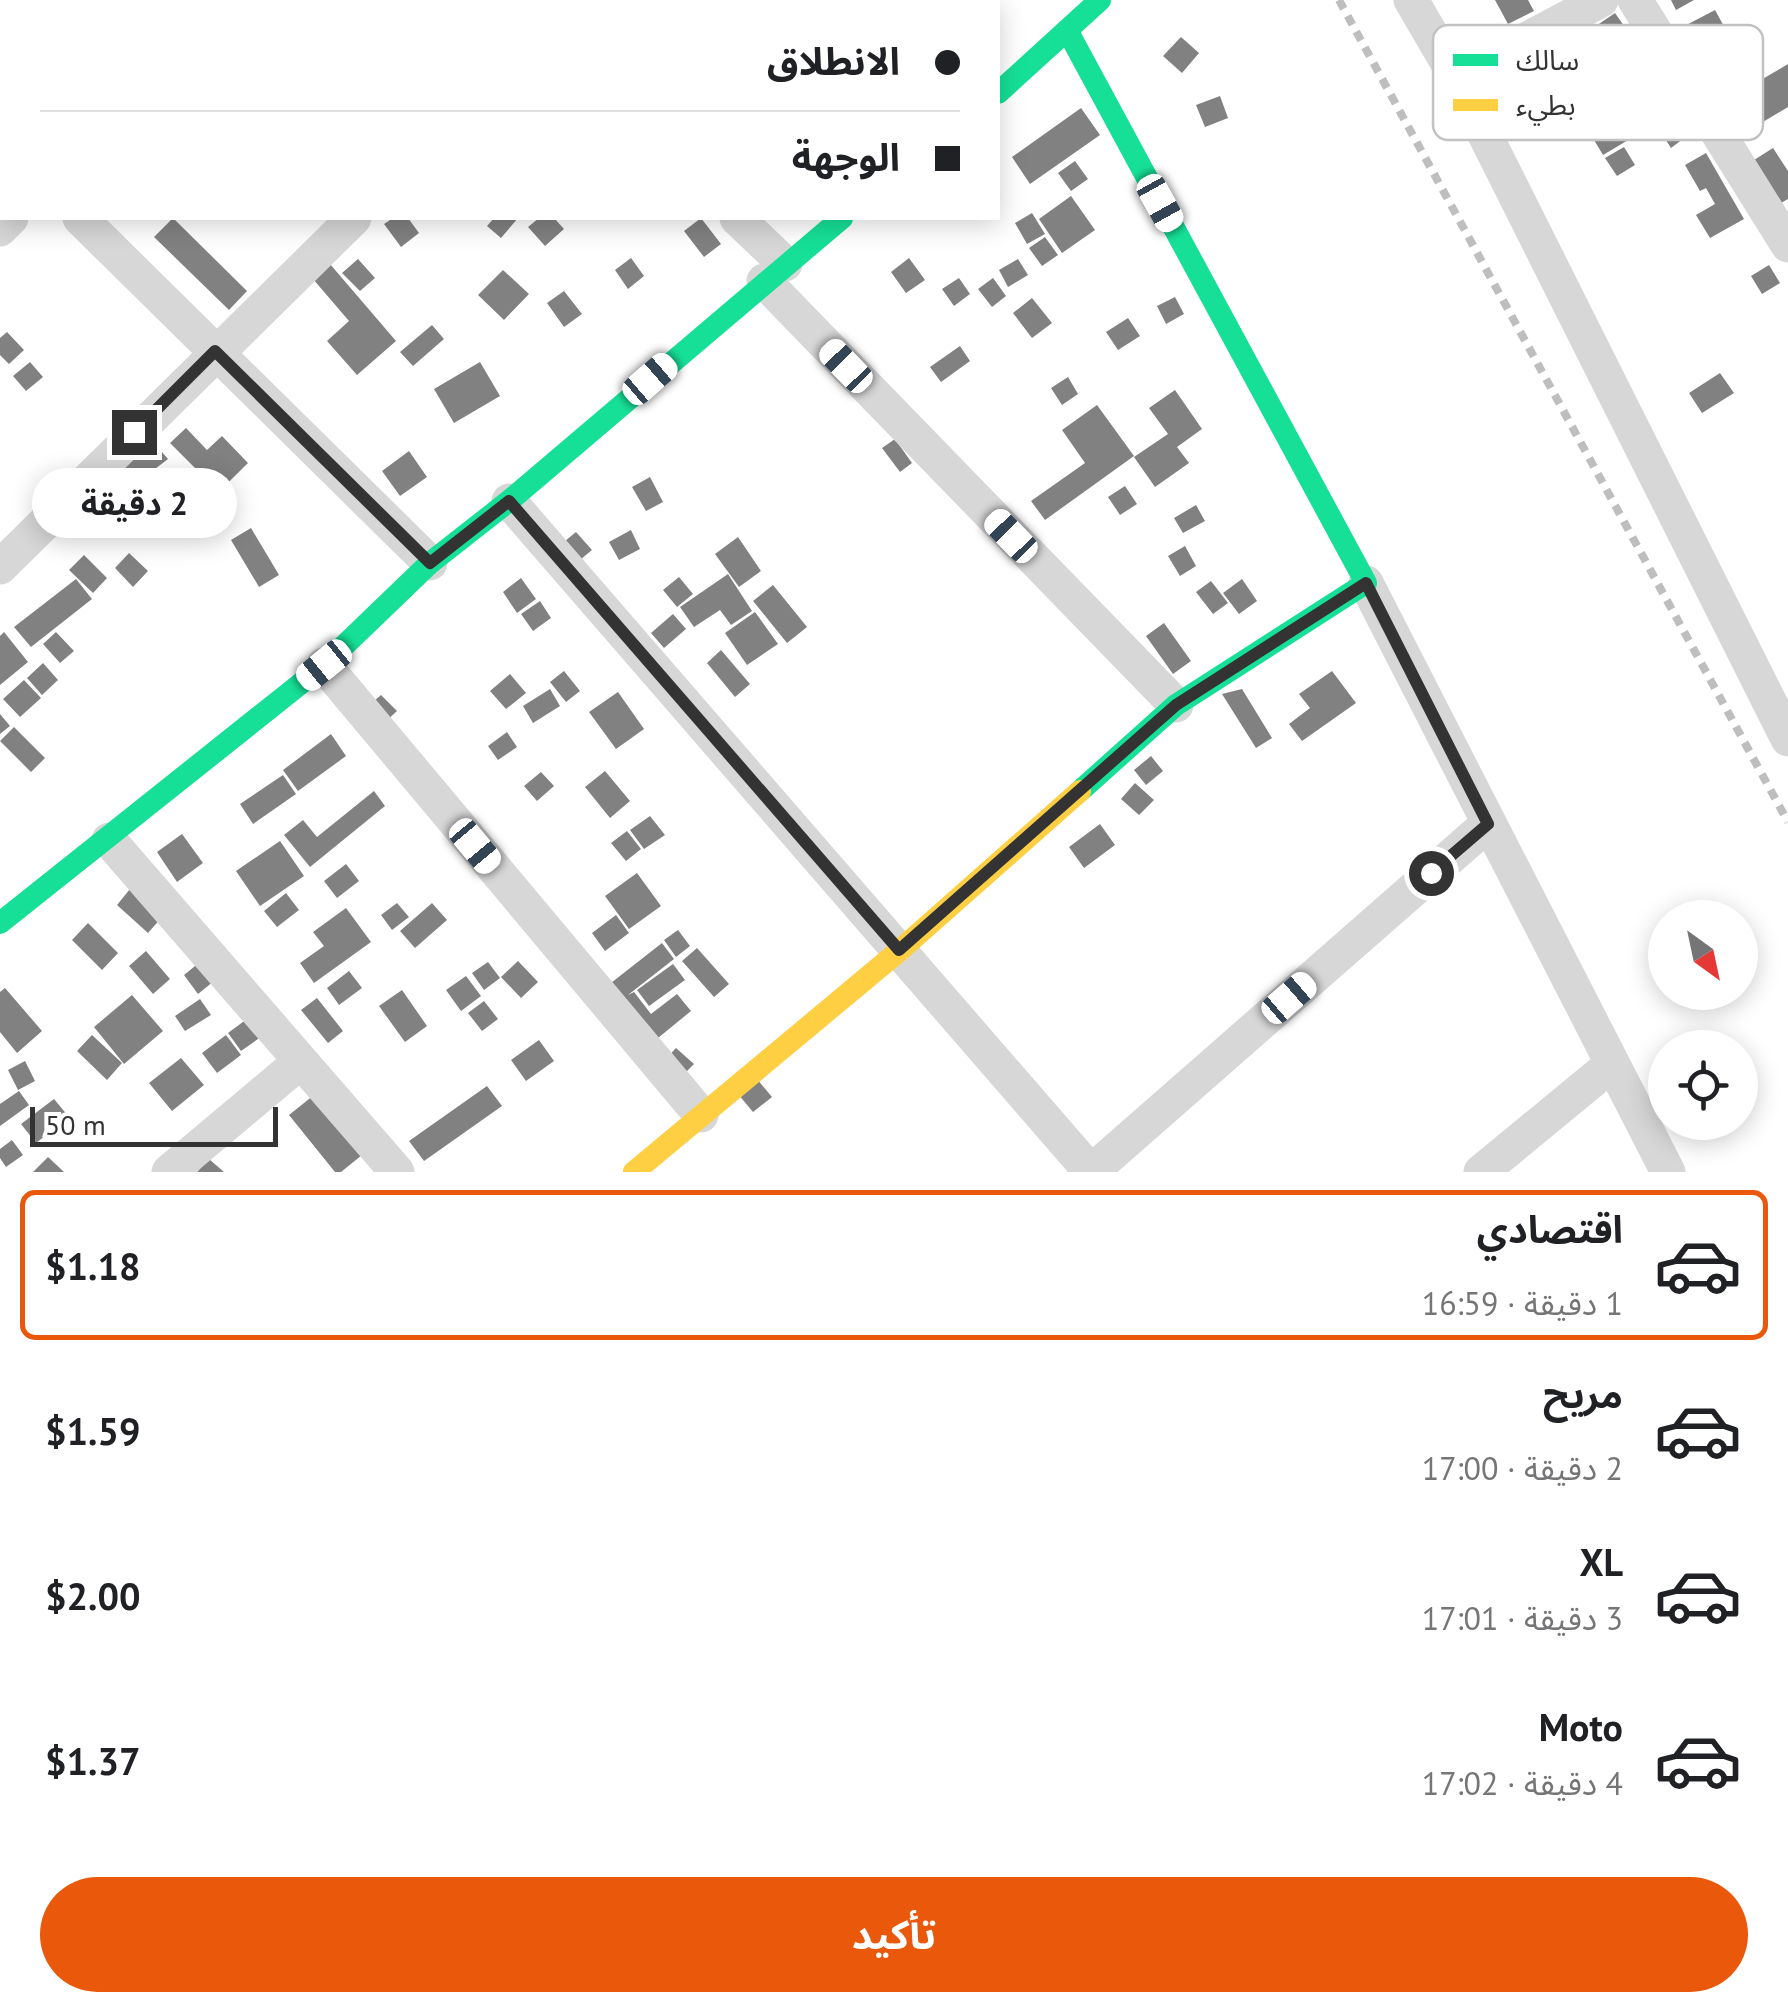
<!DOCTYPE html>
<html lang="ar">
<meta charset="utf-8">
<style>
body{margin:0;font-family:"PT Sans","Noto Sans Arabic",sans-serif;background:#f2f2f2;color:#202124;direction:rtl;height:100vh;display:flex;flex-direction:column;font-size:38px;white-space:nowrap}
*{box-sizing:border-box;margin:0}
p{font-size:32px;color:#757577}
.icon{flex:none;width:55px;height:55px;fill:none;stroke:currentColor;stroke-width:2;stroke-linecap:round;stroke-linejoin:round}
.map{position:relative;height:1172px;overflow:hidden;direction:ltr}
.side{display:flex;flex-direction:column;background:#fff;flex:1}
.side>*{flex:none}
.top-card{position:absolute;left:0px;top:0px;width:1000px;height:220px;box-shadow:0 5px 25px #0003;direction:rtl;display:grid;align-content:center;height:220px;padding:0 40px;background:#fff}
.needle{width:65px;rotate:147deg}
.controls{position:absolute;left:1648px;top:900px;display:grid;gap:20px}
.controls a{display:grid;place-items:center;width:110px;height:110px;border-radius:50%;background:#fff;box-shadow:0 5px 25px #0003;font-size:50px}
.scale{position:absolute;left:30px;bottom:25px;width:248px;box-sizing:border-box;padding-left:10px;border:5px solid #333;border-top:0;font-size:28px;line-height:35px;white-space:nowrap;color:#333;-webkit-text-stroke:8px #fff;paint-order:stroke}
.end{position:absolute;width:45px;height:45px;margin:-22px;border:12px solid #333;background:#fff;box-shadow:0 0 0 5px #fff}
.from{border-radius:50%}
.bubble{position:absolute;height:70px;border-radius:35px;background:#fff;box-shadow:0 5px 25px #0003;font-size:32px;font-weight:700;line-height:70px;text-align:center;direction:rtl}
.car{position:absolute;width:30px;height:60px;margin:-30px -15px;border-radius:12px;box-shadow:0 0 8px 2px #0007;background:linear-gradient(#fff 24%,#345 0 40%,#fff 0 76%,#345 0 86%,#fff 0)}
.top-card b{display:flex;align-items:center;gap:35px;height:95px;font-size:38px}
.top-card b+b{border-top:2px solid #e0e0e0}
.top-card i{width:25px;height:25px;background:#202124}
ul{padding:18px 0 0;list-style:none}
li{display:flex;align-items:center;gap:30px;height:150px;margin:0 20px 15px;padding:0 20px;border:5px solid transparent;border-radius:15px}
li div{flex:1}
li b{display:block;font-size:38px}
li em{font-style:normal;font-weight:700}
li.current{border-color:#ea580c}
li>.icon{width:90px;height:90px;stroke-width:1.5}
.cta{display:flex;gap:20px;margin-top:auto;padding:20px 40px}
.cta a{flex:1;height:115px;border-radius:60px;background:#ea580c;color:#fff;font-size:40px;font-weight:700;line-height:115px;text-align:center}
.map>svg:first-child{display:block}
.building{fill:#818181}
.lines{fill:none;stroke-linecap:round;stroke-linejoin:round}
.street{stroke:#d7d7d7;stroke-width:35}
.fast{stroke:#16e098;stroke-width:22}
.slow{stroke:#ffcf43;stroke-width:22}
.rail{stroke:#bebebe;stroke-width:8;stroke-dasharray:10 8;stroke-linecap:butt}
.route{stroke:#333;stroke-width:12}
.key{fill:#fff;stroke:#c2c2c2;stroke-width:2.5}
.key-label{font-size:28px;fill:#333}
</style>
<div class="map">
<svg width="1788" height="1172" viewBox="0 0 1788 1172">
<rect width="100%" height="100%" fill="#fff"/>
<!-- building -->
<path class="building" d="M1495,0H1528L1534,11L1508,24Z
M1671,0H1694L1676,10Z
M1715,10L1726,30L1685,51L1675,31Z
M1615,13L1629,33L1581,65L1568,45Z
M1181,37L1199,53L1182,73L1163,56Z
M1788,64V107L1746,132L1727,100Z
M1664,90L1677,111L1603,155L1591,135Z
M1220,96L1228,118L1205,127L1196,105Z
M1081,108L1100,135L1030,184L1012,157Z
M1680,117L1691,133L1671,148L1660,131Z
M1624,147L1635,165L1617,176L1605,158Z
M1773,148L1788,171V199L1781,203L1754,160Z
M1706,153L1744,219L1710,238L1696,215L1715,204L1706,188L1700,191L1685,165Z
M1075,161L1088,179L1071,191L1058,173Z
M1071,196L1095,230L1062,253L1039,219Z
M1032,213L1045,234L1027,244L1015,223Z
M173,218L247,291L229,310L154,237Z
M393,218H408L419,233L401,247L384,224Z
M494,218H518L501,238L487,226Z
M539,218H554L564,229L545,246L528,227Z
M701,218L721,244L704,257L684,231Z
M1045,237L1058,255L1042,266L1029,248Z
M631,258L644,276L628,289L615,270Z
M909,258L925,280L906,293L891,272Z
M358,259L375,278L360,291L342,273Z
M1018,259L1028,275L1008,287L999,270Z
M330,264L396,341L357,375L327,341L349,321L313,279Z
M1769,265L1780,283L1762,294L1751,276Z
M503,270L529,294L504,320L478,295Z
M959,278L970,294L954,306L942,289Z
M993,278L1006,296L992,307L978,289Z
M564,291L582,314L564,327L547,303Z
M1175,297L1184,314L1166,324L1157,306Z
M1032,298L1052,323L1032,338L1013,313Z
M1128,318L1140,336L1118,350L1106,332Z
M432,325L444,339L413,366L400,352Z
M7,332L24,350L9,364L0,355V338Z
M960,346L970,361L941,382L930,367Z
M30,362L43,377L26,391L13,376Z
M480,362L500,396L454,423L434,389Z
M1720,373L1734,393L1702,413L1689,393Z
M1068,377L1078,394L1062,405L1051,388Z
M1175,390L1202,429L1177,447L1189,463L1155,487L1134,457L1168,434L1149,408Z
M1097,405L1134,456L1045,520L1031,501L1085,463L1062,430Z
M186,428L207,450L222,436L248,463L179,531L156,507L196,469L170,443Z
M151,439L168,459L151,472L164,488L146,502L117,466Z
M895,439L912,463L900,472L882,448Z
M409,451L427,477L400,496L382,471Z
M650,477L663,502L646,511L632,487Z
M1125,486L1137,504L1120,515L1108,497Z
M1196,505L1205,521L1183,533L1174,518Z
M251,528L279,575L259,587L231,540Z
M631,530L640,549L619,560L609,542Z
M576,532L592,550L575,564L559,546Z
M738,537L761,571L739,587L715,554Z
M1185,546L1196,566L1180,576L1168,556Z
M129,553L148,571L133,587L115,568Z
M84,555L107,578L93,593L69,570Z
M728,574L752,611L731,625L720,610L694,627L680,607Z
M679,577L693,594L677,607L663,590Z
M521,578L536,599L517,613L503,592Z
M76,579L92,599L31,647L14,627Z
M1242,579L1257,601L1239,614L1223,593Z
M1211,581L1228,603L1213,614L1196,592Z
M773,585L807,627L787,643L753,601Z
M540,601L551,618L533,631L521,614Z
M755,612L778,644L747,665L725,633Z
M673,614L686,629L664,648L651,633Z
M1164,623L1191,661L1173,674L1146,636Z
M4,632L28,662L0,685V636Z
M56,632L74,651L60,663L43,644Z
M721,650L750,684L735,697L707,663Z
M43,663L58,680L42,695L27,678Z
M564,671L580,691L566,702L550,682Z
M1332,671L1356,703L1302,741L1289,724L1310,708L1299,694Z
M510,674L526,693L506,709L490,691Z
M24,680L41,698L20,717L3,699Z
M550,689L560,706L533,723L523,706Z
M1242,689L1272,738L1256,748L1222,694Z
M618,692L644,729L616,749L589,712Z
M381,695L397,711L382,725L366,708Z
M0,714L10,726L0,734Z
M14,727L45,758L31,772L0,741Z
M507,732L517,747L498,760L488,746Z
M331,734L346,756L298,791L283,770Z
M1151,756L1163,771L1146,785L1134,770Z
M605,771L630,801L610,818L585,787Z
M541,772L554,786L537,801L524,786Z
M283,775L296,794L253,824L240,804Z
M1135,783L1154,800L1139,815L1121,799Z
M374,791L385,806L310,867L284,835L303,820L317,837Z
M650,816L665,835L644,849L630,830Z
M1100,824L1115,845L1084,868L1069,847Z
M627,831L641,849L626,861L611,843Z
M182,834L203,863L177,882L157,852Z
M280,841L304,876L260,906L236,871Z
M346,864L359,881L337,898L324,881Z
M637,873L661,906L629,929L605,896Z
M130,889L162,917L148,933L117,905Z
M286,893L299,910L277,927L264,911Z
M397,903L409,917L392,930L381,915Z
M432,903L447,920L415,948L400,931Z
M346,908L371,942L314,983L300,963L324,946L313,932Z
M616,915L629,933L605,951L592,933Z
M88,923L118,953L102,970L72,940Z
M678,930L690,946L676,957L664,940Z
M662,943L674,959L628,995L634,992L651,1014L677,994L691,1011L647,1047L602,990Z
M697,948L729,984L714,997L682,961Z
M146,951L170,979L153,994L129,966Z
M518,961L538,982L521,998L501,977Z
M200,962L214,981L198,994L184,975Z
M488,962L500,978L484,990L472,973Z
M673,964L685,980L649,1006L637,990Z
M349,971L362,988L339,1005L327,988Z
M466,976L481,996L461,1011L446,990Z
M5,988L42,1031L17,1053L0,1032V992Z
M402,990L427,1026L405,1042L379,1006Z
M132,995L163,1031L124,1064L94,1027Z
M317,998L343,1031L328,1043L301,1010Z
M200,999L211,1015L185,1031L175,1016Z
M484,1001L498,1019L482,1031L468,1013Z
M251,1016L265,1034L241,1051L228,1033Z
M92,1035L122,1063L107,1080L77,1051Z
M226,1035L241,1055L217,1073L202,1053Z
M539,1040L554,1061L526,1081L511,1060Z
M676,1048L694,1064L681,1077L664,1061Z
M181,1058L204,1085L172,1111L149,1083Z
M25,1061L35,1081L18,1090L8,1070Z
M757,1079L772,1097L753,1112L738,1094Z
M487,1086L502,1106L424,1161L409,1141Z
M19,1091L29,1105L0,1126V1104Z
M314,1095L362,1155L341,1172H335L289,1115Z
M54,1099L69,1117L36,1143L21,1124Z
M12,1140L23,1155L6,1167L0,1158V1149Z
M48,1157L64,1172H33Z
M209,1159L224,1172H197Z"/>
<g class="lines">
<!-- street -->
<path class="street" d="M512,0L515,2
M1411,0L1456,77L1788,739
M1635,0L1788,245
M231,2L234,0
M577,2L579,0
M1456,77L1601,0
M0,139L2,141
M80,218L430,563
M737,218L785,264
M0,229L11,218
M764,281L1176,705
M509,501L1091,1172
M0,567L354,218
M1366,583L1668,1172
M324,665L701,1115
M109,840L397,1172
M169,1172L300,1062
M1091,1172L1488,824
M1481,1172L1611,1065"/>
<!-- fast -->
<path class="fast" d="M1067,30L1366,583L1176,705L1080,791
M998,93L1100,0
M0,923L324,665L430,563L509,501L842,218"/>
<!-- slow -->
<path class="slow" d="M634,1172L899,951L1080,791"/>
<!-- rail -->
<path class="rail" d="M1339,0L1788,822"/>
</g>
<g class="lines">
<!-- route -->
<path class="route" d="M134,432L215,351L430,563L509,501L899,950L1176,705L1366,583L1488,824L1431,873"/>
</g>
<!-- legend -->
<rect x="1433" y="25" width="330" height="115" rx="15" class="key"/>
<rect x="1453" y="54" width="45" height="12" fill="#16e098"/>
<rect x="1453" y="99" width="45" height="12" fill="#ffcf43"/>
<g class="key-label">
<text x="1516" y="70">سالك</text>
<text x="1516" y="115">بطيء</text>
</g>
</svg>
<div class="controls">
<a><svg class="needle" viewBox="-14 -14 28 28"><path d="M0-13l5 13h-10z" fill="#e53935"/><path d="M0 13l5-13h-10z" fill="#757577"/></svg></a>
<a><svg class="icon" aria-label="locate" viewBox="0 0 24 24"><circle cx="12" cy="12" r="6"/><path d="M12 2v4M12 18v4M2 12h4M18 12h4"/></svg></a>
</div>
<div class="scale">50 m</div>
<i class="end from" style="left:1431px;top:873px"></i>
<i class="end" style="left:134px;top:432px"></i>
<div class="bubble" style="left:32px;top:468px;width:205px">2 دقيقة</div>
<i class="car" style="left:1160px;top:203px;rotate:151deg"></i>
<i class="car" style="left:846px;top:366px;rotate:316deg"></i>
<i class="car" style="left:650px;top:379px;rotate:49deg"></i>
<i class="car" style="left:1011px;top:536px;rotate:316deg"></i>
<i class="car" style="left:324px;top:665px;rotate:231deg"></i>
<i class="car" style="left:475px;top:846px;rotate:140deg"></i>
<i class="car" style="left:1289px;top:998px;rotate:49deg"></i>
<div class="top-card">
<b><i class="from"></i>الانطلاق</b>
<b><i></i>الوجهة</b>
</div>
</div>
<section class="side">
<ul>
<li class="current"><svg class="icon" aria-label="car" viewBox="0 0 24 24"><path d="M5 17H2v-5l4-1 3-4h7l3 4 3 1v5h-3M9 17h6M6 11h13"/><circle cx="7" cy="17" r="2"/><circle cx="17" cy="17" r="2"/></svg><div><b>اقتصادي</b><p>1 دقيقة · 16:59</p></div><em>$1.18</em></li>
<li><svg class="icon" aria-label="car" viewBox="0 0 24 24"><path d="M5 17H2v-5l4-1 3-4h7l3 4 3 1v5h-3M9 17h6M6 11h13"/><circle cx="7" cy="17" r="2"/><circle cx="17" cy="17" r="2"/></svg><div><b>مريح</b><p>2 دقيقة · 17:00</p></div><em>$1.59</em></li>
<li><svg class="icon" aria-label="car" viewBox="0 0 24 24"><path d="M5 17H2v-5l4-1 3-4h7l3 4 3 1v5h-3M9 17h6M6 11h13"/><circle cx="7" cy="17" r="2"/><circle cx="17" cy="17" r="2"/></svg><div><b>XL</b><p>3 دقيقة · 17:01</p></div><em>$2.00</em></li>
<li><svg class="icon" aria-label="car" viewBox="0 0 24 24"><path d="M5 17H2v-5l4-1 3-4h7l3 4 3 1v5h-3M9 17h6M6 11h13"/><circle cx="7" cy="17" r="2"/><circle cx="17" cy="17" r="2"/></svg><div><b>Moto</b><p>4 دقيقة · 17:02</p></div><em>$1.37</em></li>
</ul>
<div class="cta"><a>تأكيد</a></div>
</section>
